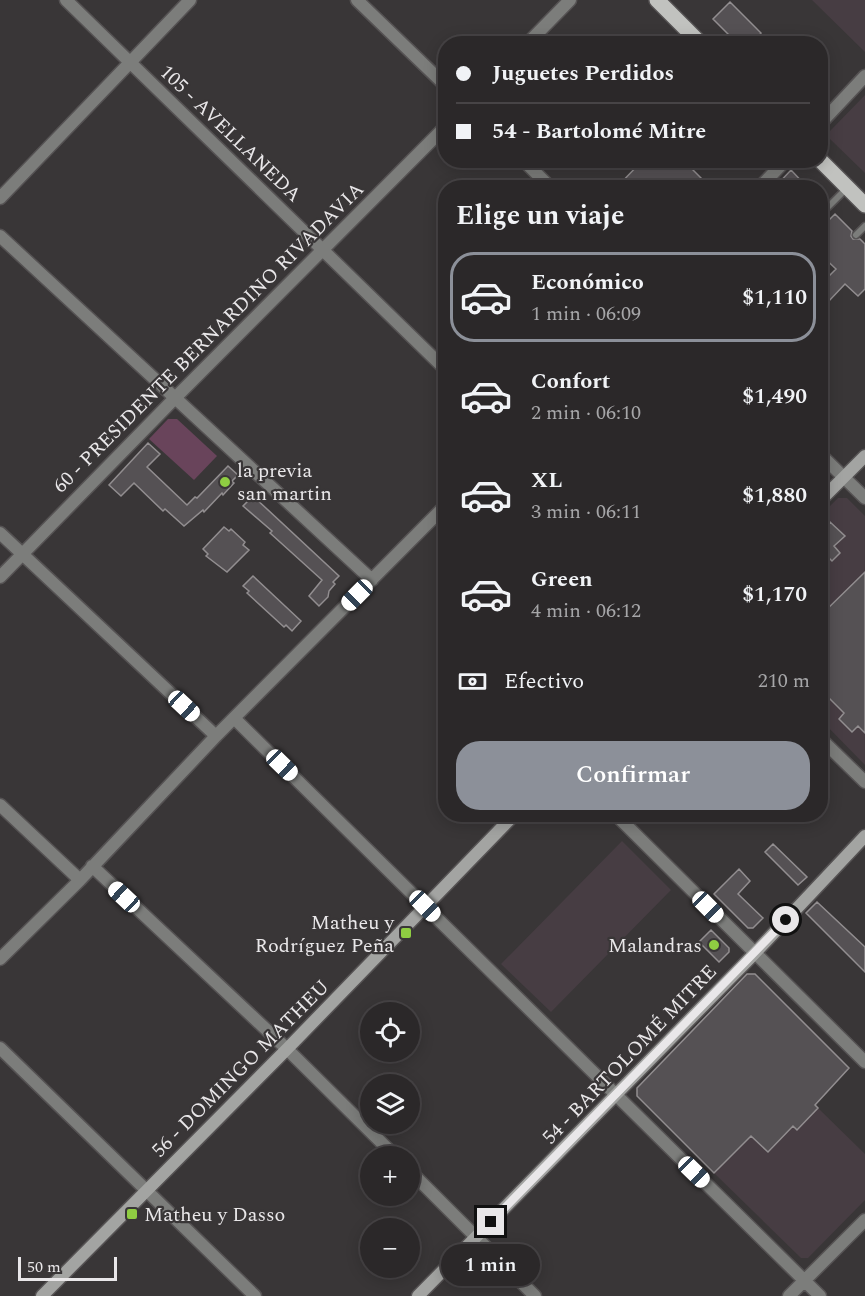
<!DOCTYPE html>
<html lang="es">
<meta charset="utf-8">
<style>
body{margin:0;font-family:Spectral,serif;background:#333031;color:#f1f3f6;height:100vh;display:flex;flex-direction:column;font-size:22px;white-space:nowrap}
*{box-sizing:border-box;margin:0}
p{font-size:20px;color:#a6a6a8}
.icon{flex:none;width:33px;height:33px;fill:none;stroke:currentColor;stroke-width:2;stroke-linecap:round;stroke-linejoin:round}
.map{position:relative;flex:1;overflow:hidden}
.details{position:absolute;left:438px;top:180px;width:390px;height:642px;display:flex;flex-direction:column;background:#2b2829;border-radius:24px;box-shadow:0 3px 15px #0003,0 0 0 2px #474446}
.details>*{flex:none}
.top-card{position:absolute;left:438px;top:36px;width:390px;height:132px;border-radius:24px;box-shadow:0 3px 15px #0003,0 0 0 2px #474446;display:grid;align-content:center;height:132px;padding:0 18px;background:#2b2829}
.tools{position:absolute;left:360px;top:1002px;display:grid;gap:12px}
.tools a{display:grid;place-items:center;width:60px;height:60px;border-radius:50%;background:#2b2829;box-shadow:0 3px 15px #0003,0 0 0 2px #474446;font-size:30px}
.scale{position:absolute;left:18px;bottom:15px;width:99px;box-sizing:border-box;padding-left:6px;border:3px solid #e9e7e9;border-top:0;font-size:16px;line-height:21px;white-space:nowrap;color:#e9e7e9;-webkit-text-stroke:4px #393637;paint-order:stroke}
.end{position:absolute;width:27px;height:27px;margin:-14px;border:8px solid #e9e7e9;background:#111;box-shadow:0 0 0 3px #111}
.from{border-radius:50%}
.bubble{position:absolute;height:42px;border-radius:21px;background:#2b2829;box-shadow:0 3px 15px #0003,0 0 0 2px #474446;font-size:20px;font-weight:600;line-height:42px;text-align:center}
.car{position:absolute;width:18px;height:36px;margin:-18px -9px;border-radius:8px;box-shadow:0 0 4px 2px #0007;background:linear-gradient(#fff 24%,#345 0 40%,#fff 0 76%,#345 0 86%,#fff 0)}
.top-card b{display:flex;align-items:center;gap:21px;height:57px;font-size:22px}
.top-card b+b{border-top:2px solid #474446}
.top-card i{width:15px;height:15px;background:#f1f3f6}
ul{padding:0;list-style:none}
li{display:flex;align-items:center;gap:18px;height:90px;margin:0 12px 9px;padding:0 6px;border:3px solid transparent;border-radius:24px}
li div{flex:1}
li b{display:block;font-size:22px}
li em{font-style:normal;font-weight:600}
li.on{border-color:#8c9099}
li>.icon{width:54px;height:54px;stroke-width:1.5}
h2{padding:0 18px;font-size:27px;line-height:72px}
.pay{display:flex;align-items:center;gap:15px;height:66px;padding:0 18px;font-size:22px}
.pay p{margin-inline-start:auto}
.button{display:flex;gap:12px;margin-top:auto;padding:12px 18px}
.button a{flex:1;height:69px;border-radius:24px;background:#8c9099;color:#fff;font-size:24px;font-weight:600;line-height:69px;text-align:center}
.map>svg:first-child{display:block}
.built{fill:#473d43}
.green{fill:#69445b}
.building{fill:#555154;stroke:#928e90;stroke-width:1.5}
.lines{fill:none;stroke-linecap:round;stroke-linejoin:round}
.lane-casing{stroke:#555253;stroke-width:9}
.street-casing{stroke:#555253;stroke-width:15}
.secondary-casing{stroke:#555253;stroke-width:15}
.primary-casing{stroke:#555253;stroke-width:18}
.lane{stroke:#7c7d7b;stroke-width:6}
.street{stroke:#7c7d7b;stroke-width:12}
.secondary{stroke:#a3a4a2;stroke-width:12}
.primary{stroke:#c1c2bf;stroke-width:15}
.route{stroke:#e9e7e9;stroke-width:8}
.poi-dot{fill:#8fcd42;stroke:#393637;stroke-width:2}
.labels{text-anchor:middle;stroke-width:4.5;stroke-linejoin:round;paint-order:stroke}
.street-label{font-size:20px;fill:#e9e7e9;stroke:#393637}
.poi-label{font-size:20px;fill:#e9e7e9;stroke:#393637;text-anchor:start}
</style>
<div class="map">
<svg width="865" height="1296" viewBox="0 0 865 1296">
<rect width="100%" height="100%" fill="#393637"/>
<!-- built -->
<path class="built" d="M812,0H865V52Z
M865,95V173L830,139V131Z
M838,498H847L865,516V765L821,720V515Z
M622,841L671,890L551,1012L501,964Z
M818,1108L865,1154V1200L808,1258H801L714,1173L751,1136L793,1126L797,1129Z"/>
<!-- green -->
<path class="green" d="M168,419H177L217,456L194,480L149,439Z"/>
<!-- building -->
<path class="building" d="M730,2L761,33L752,44H738L713,19Z
M643,160H683L711,188H616Z
M791,170L808,188H774Z
M835,214L852,231L851,236L853,239H860L865,244V289L858,296L845,284L828,302L820,295V285L836,269L820,254V229Z
M148,443L160,454L147,467L187,505L195,497L197,498L228,466L238,475L232,481L234,483L223,495L222,493L204,512L203,510L184,526L165,509L163,511L134,483L121,496L109,485Z
M253,496L339,576L333,582L335,584L329,591L328,597L319,606L309,596L322,580L270,533L272,531L243,506Z
M830,522L845,536L834,546L840,553L832,561L827,556L820,562V532Z
M224,527L229,531L231,529L245,542L243,545L249,550L227,572L206,556L208,554L203,549Z
M865,572V733L858,726L852,732L839,719L844,713L820,689V616Z
M253,576L301,621L292,631L286,625L284,627L247,593L249,591L243,586Z
M773,844L807,877L798,885L765,852Z
M739,869L750,881L738,894L763,918L753,928H748L714,894Z
M817,902L865,947V972L806,913Z
M711,930L729,948V952L719,962L699,942Z
M747,974H755L849,1068L815,1105L818,1108L797,1130L793,1126L768,1152L751,1136L714,1173L637,1096V1088Z"/>
<g class="lines">
<!-- lane casing -->
<g class="lane-casing">
<path id="lane" d="M828,207L847,188
M856,235L865,226"/>
</g>
<!-- street casing -->
<g class="street-casing">
<path id="street" d="M66,0L446,370
M357,0L446,86
M527,44L570,0
M820,124L865,76
M523,160L551,188
M759,188L786,160
M0,198L190,0
M0,236L372,580
M820,454L865,498
M0,533L216,736
M0,577L175,398L446,126
M234,718L820,1296
M820,738L865,782
M0,805L80,880
M615,814L865,1062
M92,866L287,1049L395,1156
M0,959L80,880L216,736L446,505
M0,1048L255,1296
M410,1171L535,1296
M789,1296L865,1220"/>
</g>
<!-- secondary casing -->
<g class="secondary-casing">
<path id="secondary" d="M820,501L865,456
M42,1296L287,1049L515,814
M418,1296L754,954L865,836"/>
</g>
<!-- primary casing -->
<g class="primary-casing">
<path id="primary" d="M657,0L701,44
M820,160L865,205"/>
</g>
<!-- lane -->
<use href="#lane" class="lane"/>
<!-- street -->
<use href="#street" class="street"/>
<!-- secondary -->
<use href="#secondary" class="secondary"/>
<!-- primary -->
<use href="#primary" class="primary"/>
</g>
<g class="lines">
<!-- route -->
<path class="route" d="M491,1222L786,920"/>
</g>
<!-- markers -->
<g class="poi-dot">
<circle cx="225" cy="482" r="6"/>
<rect x="400" y="927" width="12" height="12" rx="3"/>
<circle cx="714" cy="945" r="6"/>
<rect x="126" y="1208" width="12" height="12" rx="3"/>
</g>
<g class="labels">
<!-- street labels -->
<g class="street-label">
<text transform="translate(231 133) rotate(44)" y="7">105 - AVELLANEDA</text>
<text transform="translate(208 337) rotate(-45)" y="7">60 - PRESIDENTE BERNARDINO RIVADAVIA</text>
<text transform="translate(629 1054) rotate(-46)" y="7">54 - BARTOLOMÉ MITRE</text>
<text transform="translate(240 1068) rotate(-45)" y="7">56 - DOMINGO MATHEU</text>
</g>
<!-- poi labels -->
<g class="poi-label">
<text x="237" y="477">la previa<tspan x="237" dy="23">san martin</tspan></text>
<text x="394" y="929" text-anchor="end">Matheu y<tspan x="394" dy="23">Rodríguez Peña</tspan></text>
<text x="702" y="952" text-anchor="end">Malandras</text>
<text x="144" y="1221">Matheu y Dasso</text>
</g>
</g>
</svg>
<div class="tools">
<a><svg class="icon" aria-label="locate" viewBox="0 0 24 24"><circle cx="12" cy="12" r="6"/><path d="M12 2v4M12 18v4M2 12h4M18 12h4"/></svg></a>
<a><svg class="icon" aria-label="layers" viewBox="0 0 24 24"><path d="M12 4l9 5-9 5-9-5zM3 14l9 5 9-5"/></svg></a>
<a>+</a>
<a>−</a>
</div>
<div class="scale">50 m</div>
<i class="end from" style="left:786px;top:920px"></i>
<i class="end" style="left:491px;top:1222px"></i>
<div class="bubble" style="left:441px;top:1244px;width:99px">1 min</div>
<i class="car" style="left:357px;top:595px;rotate:225deg"></i>
<i class="car" style="left:184px;top:706px;rotate:133deg"></i>
<i class="car" style="left:282px;top:765px;rotate:134deg"></i>
<i class="car" style="left:124px;top:897px;rotate:313deg"></i>
<i class="car" style="left:425px;top:906px;rotate:135deg"></i>
<i class="car" style="left:708px;top:907px;rotate:135deg"></i>
<i class="car" style="left:694px;top:1172px;rotate:134deg"></i>
<div class="top-card">
<b><i class="from"></i>Juguetes Perdidos</b>
<b><i></i>54 - Bartolomé Mitre</b>
</div>
<section class="details">
<h2>Elige un viaje</h2>
<ul>
<li class="on"><svg class="icon" aria-label="car" viewBox="0 0 24 24"><path d="M5 17H2v-5l4-1 3-4h7l3 4 3 1v5h-3M9 17h6M6 11h13"/><circle cx="7" cy="17" r="2"/><circle cx="17" cy="17" r="2"/></svg><div><b>Económico</b><p>1 min · 06:09</p></div><em>$1,110</em></li>
<li><svg class="icon" aria-label="car" viewBox="0 0 24 24"><path d="M5 17H2v-5l4-1 3-4h7l3 4 3 1v5h-3M9 17h6M6 11h13"/><circle cx="7" cy="17" r="2"/><circle cx="17" cy="17" r="2"/></svg><div><b>Confort</b><p>2 min · 06:10</p></div><em>$1,490</em></li>
<li><svg class="icon" aria-label="car" viewBox="0 0 24 24"><path d="M5 17H2v-5l4-1 3-4h7l3 4 3 1v5h-3M9 17h6M6 11h13"/><circle cx="7" cy="17" r="2"/><circle cx="17" cy="17" r="2"/></svg><div><b>XL</b><p>3 min · 06:11</p></div><em>$1,880</em></li>
<li><svg class="icon" aria-label="car" viewBox="0 0 24 24"><path d="M5 17H2v-5l4-1 3-4h7l3 4 3 1v5h-3M9 17h6M6 11h13"/><circle cx="7" cy="17" r="2"/><circle cx="17" cy="17" r="2"/></svg><div><b>Green</b><p>4 min · 06:12</p></div><em>$1,170</em></li>
</ul>
<div class="pay"><svg class="icon" aria-label="cash" viewBox="0 0 24 24"><path d="M3 7h18v10H3z"/><circle cx="12" cy="12" r="2"/></svg>Efectivo<p>210 m</p></div>
<div class="button"><a>Confirmar</a></div>
</section>
</div>
